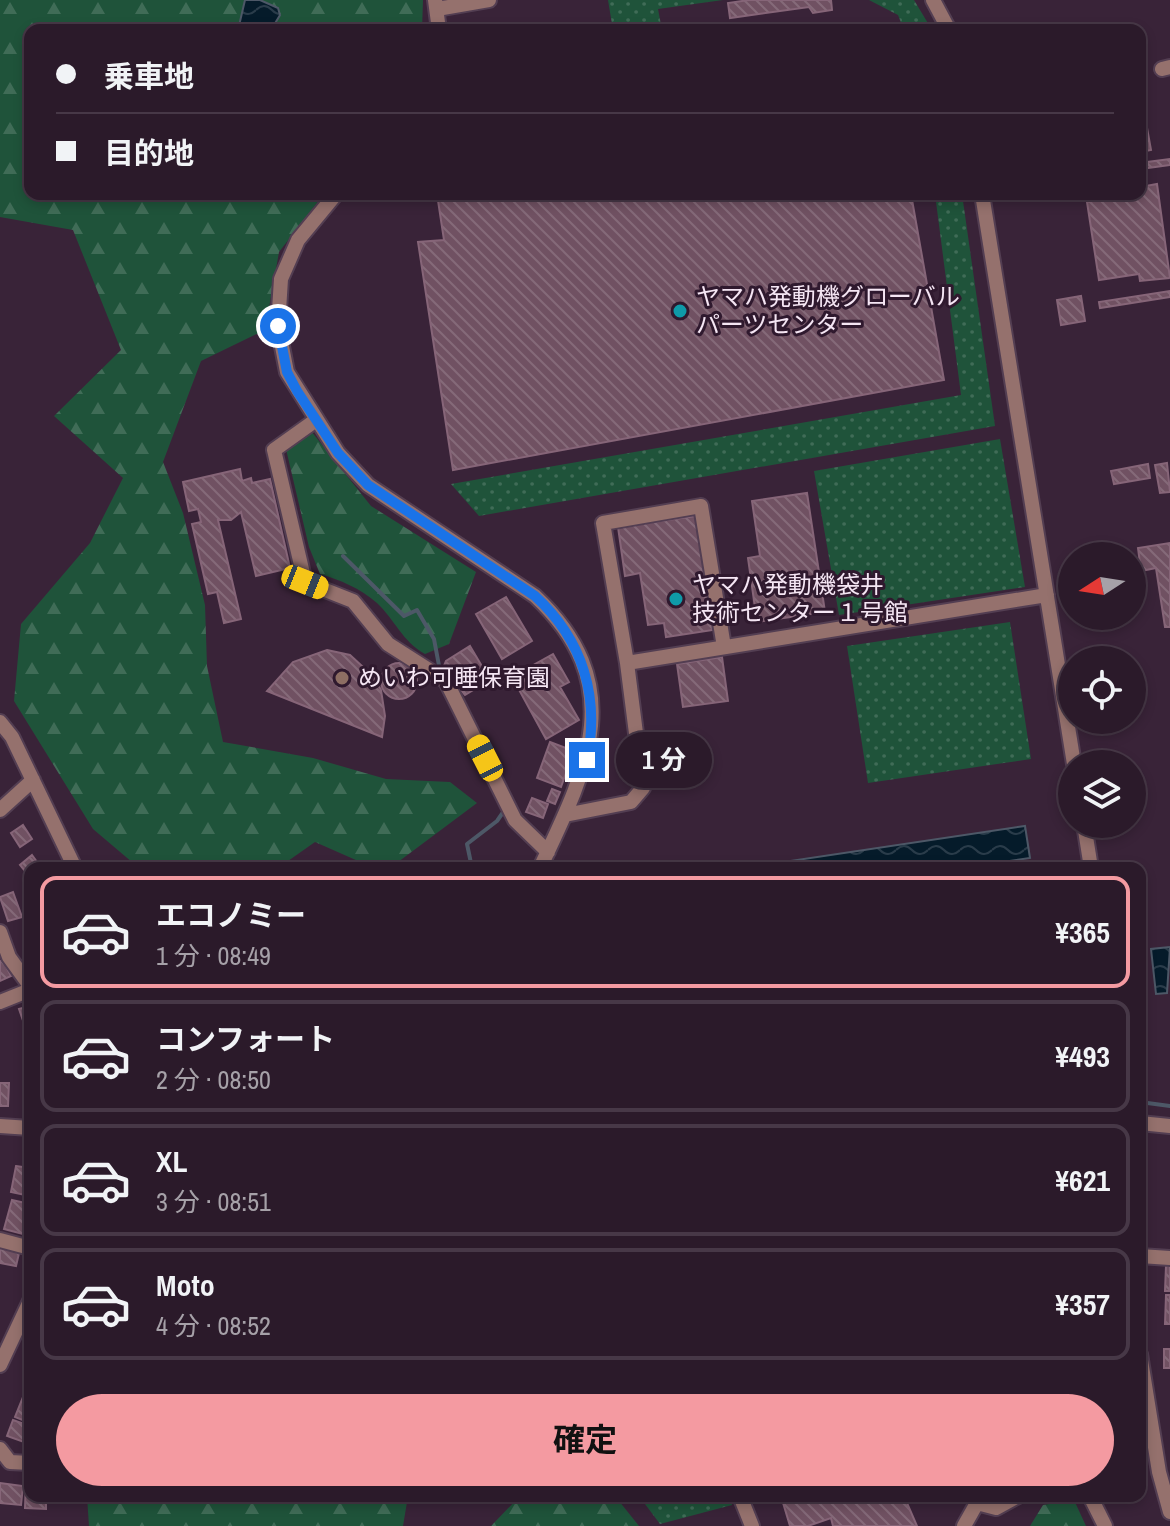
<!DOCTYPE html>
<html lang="ja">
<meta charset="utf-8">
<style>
body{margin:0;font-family:"Archivo Narrow","Noto Sans JP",sans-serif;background:#372736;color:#f1f3f6;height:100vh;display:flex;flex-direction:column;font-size:30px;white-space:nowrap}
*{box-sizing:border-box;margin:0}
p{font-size:26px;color:#a6a1a8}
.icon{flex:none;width:44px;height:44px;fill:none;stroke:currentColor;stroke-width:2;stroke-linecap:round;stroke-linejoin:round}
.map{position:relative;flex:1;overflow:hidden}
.side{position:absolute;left:24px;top:862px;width:1122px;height:640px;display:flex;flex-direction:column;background:#2b1a2a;border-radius:16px;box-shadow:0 4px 12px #0003,0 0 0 2px #473847}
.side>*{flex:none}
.banner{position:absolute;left:24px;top:24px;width:1122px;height:176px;border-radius:16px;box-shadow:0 4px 12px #0003,0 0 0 2px #473847;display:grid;align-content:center;height:176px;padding:0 32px;background:#2b1a2a}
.needle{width:52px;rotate:258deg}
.tools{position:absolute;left:1058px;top:542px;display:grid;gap:16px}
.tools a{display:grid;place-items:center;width:88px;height:88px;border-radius:50%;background:#2b1a2a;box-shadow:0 4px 12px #0003,0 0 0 2px #473847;font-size:40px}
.end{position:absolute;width:36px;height:36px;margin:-18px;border:10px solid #1a73e8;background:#fff;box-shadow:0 0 0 4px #fff}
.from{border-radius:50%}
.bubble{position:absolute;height:56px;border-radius:28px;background:#2b1a2a;box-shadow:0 4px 12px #0003,0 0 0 2px #473847;font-size:26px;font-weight:700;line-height:56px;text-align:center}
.car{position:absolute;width:24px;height:48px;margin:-24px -12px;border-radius:10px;box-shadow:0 0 6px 2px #0007;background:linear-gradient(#f5c518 24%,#345 0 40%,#f5c518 0 76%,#345 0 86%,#f5c518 0)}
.banner b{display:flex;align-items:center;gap:28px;height:76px;font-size:30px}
.banner b+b{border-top:2px solid #473847}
.banner i{width:20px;height:20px;background:#f1f3f6}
ul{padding:14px 0 0;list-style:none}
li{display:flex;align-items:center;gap:24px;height:112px;margin:0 16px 12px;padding:0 16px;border:4px solid #473847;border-radius:16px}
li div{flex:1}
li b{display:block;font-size:30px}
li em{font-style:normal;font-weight:700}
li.selected{border-color:#f49aa1}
li>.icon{width:72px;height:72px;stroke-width:1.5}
.action{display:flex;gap:16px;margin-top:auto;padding:16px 32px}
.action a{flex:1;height:92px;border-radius:48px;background:#f49aa1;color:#111;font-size:32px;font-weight:700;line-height:92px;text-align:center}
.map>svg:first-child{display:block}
.grass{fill:url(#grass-dots)}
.forest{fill:url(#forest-firs)}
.water{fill:url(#water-waves);stroke:#4d5867;stroke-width:2}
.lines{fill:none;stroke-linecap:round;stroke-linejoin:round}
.stream{stroke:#4d5867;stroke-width:4}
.building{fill:url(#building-back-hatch);stroke:#866578;stroke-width:2}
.minor-casing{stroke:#533e52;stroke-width:18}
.minor{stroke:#95716d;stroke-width:14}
.route{stroke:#1a73e8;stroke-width:10}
.culture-dot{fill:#0f9aa8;stroke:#2f192e;stroke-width:3}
.education-dot{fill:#8d6e63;stroke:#2f192e;stroke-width:3}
.labels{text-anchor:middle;stroke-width:6;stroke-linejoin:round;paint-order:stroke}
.poi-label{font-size:24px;fill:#f5e6f4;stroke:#2f192e;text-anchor:start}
</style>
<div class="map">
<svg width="1170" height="1526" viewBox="0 0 1170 1526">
<defs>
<pattern id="grass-dots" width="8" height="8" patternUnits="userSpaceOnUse" patternTransform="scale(2)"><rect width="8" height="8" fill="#1f533a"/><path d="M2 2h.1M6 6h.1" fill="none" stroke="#406c57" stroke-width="1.8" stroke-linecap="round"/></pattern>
<pattern id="forest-firs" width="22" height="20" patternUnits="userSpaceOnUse" patternTransform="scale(2)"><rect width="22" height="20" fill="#1f533a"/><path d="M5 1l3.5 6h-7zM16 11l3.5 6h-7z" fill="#406c57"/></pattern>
<pattern id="water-waves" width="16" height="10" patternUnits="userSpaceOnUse" patternTransform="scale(2)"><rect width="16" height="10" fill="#051b2a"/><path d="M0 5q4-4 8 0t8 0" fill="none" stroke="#2a3c4a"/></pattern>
<pattern id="building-back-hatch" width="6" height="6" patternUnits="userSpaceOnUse" patternTransform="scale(2)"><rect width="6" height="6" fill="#705162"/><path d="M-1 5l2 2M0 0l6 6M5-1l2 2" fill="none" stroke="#856a79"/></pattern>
</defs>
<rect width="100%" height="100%" fill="#392338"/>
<!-- grass -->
<path class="grass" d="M608,0H723L658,9L661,25L613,30Z
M869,0H914L932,30H904L898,15Z
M935,194H962L995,426L479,516L451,484L961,395Z
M1000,439L1025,587L839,615L814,471Z
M1010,622L1031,759L868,783L847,646Z
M639,1496H730L732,1505L660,1524Z"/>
<!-- forest -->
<path class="forest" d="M0,0H423L422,30H30V194H324L279,252L265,330L201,361L163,462L183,513L205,605L207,666L223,742L313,758L386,779L450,782L477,803L390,868H374L315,842L278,868H139L93,829L14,701L21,624L90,543L123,478L54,416L121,350L73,230L0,217Z
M311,431L371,506L476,572L449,644L425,654C402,641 395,620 377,603C360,588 340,580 320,574L309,547L286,449Z
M87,1496H408L403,1526H89Z
M520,1496H615L639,1526H491Z
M1074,1500L1086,1526H1030L1043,1505Z"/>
<!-- water -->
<path class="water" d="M245,0H260L278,8L280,15L271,30H238Z
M1025,826L1030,858L962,868H743Z
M1170,947L1167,993L1156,994L1151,949Z"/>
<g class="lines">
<!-- stream -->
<path class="stream" d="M343,556L404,616L417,610L434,639L440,671
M472,868L467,844L497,821L506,808
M1140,1102L1170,1106"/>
</g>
<!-- building -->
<path class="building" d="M749,0H831L832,10L813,13L809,7L730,18L728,3Z
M1140,89L1151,150L1140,152Z
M1170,159V165L1140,169V163Z
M1157,184L1170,278L1140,281L1139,274L1099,280L1087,202L1140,194V187Z
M437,194H911L944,380L453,470L418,242L444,240Z
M1170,291V297L1100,308L1099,302Z
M1081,296L1085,321L1061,325L1057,300Z
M1167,463L1170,492L1160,493L1155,465Z
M1148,464L1150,478L1114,484L1111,471Z
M240,469L242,481L251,478L252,483L270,479L290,568L256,576L241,512L231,520H218L241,619L224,623L217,592L208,594L192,524L201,522L198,509L189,511L183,482Z
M807,493L825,612L757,622L748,558L760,556L752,501Z
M696,516L713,630L666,637L664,623L648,625L640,573L625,576L618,527Z
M1170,543V627H1165L1156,568L1141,571L1138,548Z
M506,597L532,641L502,659L476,614Z
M470,646L490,680L465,695L443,668L446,661Z
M327,650L350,655L374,677L381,690L385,716L382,737L267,691L293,662Z
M553,654L569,682L560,687L579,720L546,739L512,677Z
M722,657L728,701L683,707L677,664Z
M381 681a18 18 0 1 1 36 0a18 18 0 1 1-36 0Z
M550,742L574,751L561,787L537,778Z
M552,789L560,792L555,804L547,801Z
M532,798L548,804L543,818L526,812Z
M23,825L32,839L20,847L11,833Z
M32,855L40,866L30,868L29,876L20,865Z
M13,892L22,917L8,921L0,897Z
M3,960L11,976L0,981V961Z
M30,1006V1041L19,1009Z
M0,1083H9L8,1106H0Z
M16,1166L30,1168V1196L11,1192Z
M12,1200L30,1204L23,1234L4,1229Z
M0,1244L20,1249L16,1266L0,1263Z
M1166,1266H1170V1291H1165Z
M1166,1295H1170V1324H1165Z
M1164,1349H1170V1368H1164Z
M25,1392L30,1394V1423L15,1417Z
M13,1420L30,1426L24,1442L7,1436Z
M26,1474H30V1496H46V1509L25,1508Z
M0,1483L23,1486L21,1505L0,1503Z
M781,1496H904L917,1526H833L831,1518L808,1526H790Z"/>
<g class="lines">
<!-- minor casing -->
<g class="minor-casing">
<path id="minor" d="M435,0L439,30
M933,0L949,30
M437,9L489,0
M1162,69L1170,67
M336,194L298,240L281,279L278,326L287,372L338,453L368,485L535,596C630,685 587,769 540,868
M982,194L1074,764
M316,420L274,450L305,582L353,601L388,644L446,681L515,820L548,852
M724,647L701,506L603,523L627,663L1047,595
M0,722L12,737L75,868
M0,810L33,780
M565,815L631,802L643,788L627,663
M1084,824L1091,868
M0,932L9,957L30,986
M0,1002L30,990
M1140,1123L1170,1126
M0,1126L30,1128
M0,1240L30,1248
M1140,1256L1170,1258
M1140,1354L1159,1472L1170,1512
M0,1365L30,1301
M0,1449L10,1462L30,1463
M740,1496L752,1526
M1090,1496L1105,1526
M964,1526L977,1503L996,1508L1018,1496"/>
</g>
<!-- minor -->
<use href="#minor" class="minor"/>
</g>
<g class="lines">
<!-- route -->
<path class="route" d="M278,326L287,372L297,391L338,453L368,485L535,596C583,640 600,697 587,760"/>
</g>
<!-- markers -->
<g class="culture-dot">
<circle cx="680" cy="311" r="8"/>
<circle cx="676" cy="599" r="8"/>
</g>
<circle class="education-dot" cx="342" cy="678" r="8"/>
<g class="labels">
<!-- poi labels -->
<g class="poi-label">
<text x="696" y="305">ヤマハ発動機グローバル<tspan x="696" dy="28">パーツセンター</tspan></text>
<text x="692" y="593">ヤマハ発動機袋井<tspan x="692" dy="28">技術センター１号館</tspan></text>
<text x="358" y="686">めいわ可睡保育園</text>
</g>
</g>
</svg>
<div class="tools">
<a><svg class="needle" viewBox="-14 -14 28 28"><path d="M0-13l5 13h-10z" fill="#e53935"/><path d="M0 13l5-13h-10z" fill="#a6a1a8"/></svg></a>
<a><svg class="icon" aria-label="locate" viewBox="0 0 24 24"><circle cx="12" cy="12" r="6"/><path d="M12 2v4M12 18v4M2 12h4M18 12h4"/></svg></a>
<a><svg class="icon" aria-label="layers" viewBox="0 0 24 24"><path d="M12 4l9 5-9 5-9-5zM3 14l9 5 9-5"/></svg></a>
</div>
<i class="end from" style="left:278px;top:326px"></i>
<i class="end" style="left:587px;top:760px"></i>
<div class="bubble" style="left:616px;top:732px;width:96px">1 分</div>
<i class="car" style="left:305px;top:582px;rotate:112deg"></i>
<i class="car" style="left:485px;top:758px;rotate:333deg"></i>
<div class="banner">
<b><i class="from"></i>乗車地</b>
<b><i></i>目的地</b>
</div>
<section class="side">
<ul>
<li class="selected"><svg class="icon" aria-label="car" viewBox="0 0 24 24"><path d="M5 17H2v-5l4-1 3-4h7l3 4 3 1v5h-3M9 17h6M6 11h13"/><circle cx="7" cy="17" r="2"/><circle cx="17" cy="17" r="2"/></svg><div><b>エコノミー</b><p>1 分 · 08:49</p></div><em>¥365</em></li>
<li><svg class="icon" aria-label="car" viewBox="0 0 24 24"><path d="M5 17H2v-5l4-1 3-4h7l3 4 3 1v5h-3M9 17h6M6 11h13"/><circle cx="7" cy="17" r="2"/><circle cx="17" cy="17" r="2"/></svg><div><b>コンフォート</b><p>2 分 · 08:50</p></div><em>¥493</em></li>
<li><svg class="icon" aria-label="car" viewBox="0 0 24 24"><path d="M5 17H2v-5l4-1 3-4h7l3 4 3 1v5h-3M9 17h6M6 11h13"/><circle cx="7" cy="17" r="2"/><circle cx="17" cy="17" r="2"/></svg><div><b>XL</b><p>3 分 · 08:51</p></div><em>¥621</em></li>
<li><svg class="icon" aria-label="car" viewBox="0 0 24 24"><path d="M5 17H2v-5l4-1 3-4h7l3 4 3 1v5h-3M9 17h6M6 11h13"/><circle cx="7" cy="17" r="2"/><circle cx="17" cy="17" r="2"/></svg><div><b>Moto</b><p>4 分 · 08:52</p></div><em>¥357</em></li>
</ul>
<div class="action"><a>確定</a></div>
</section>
</div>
